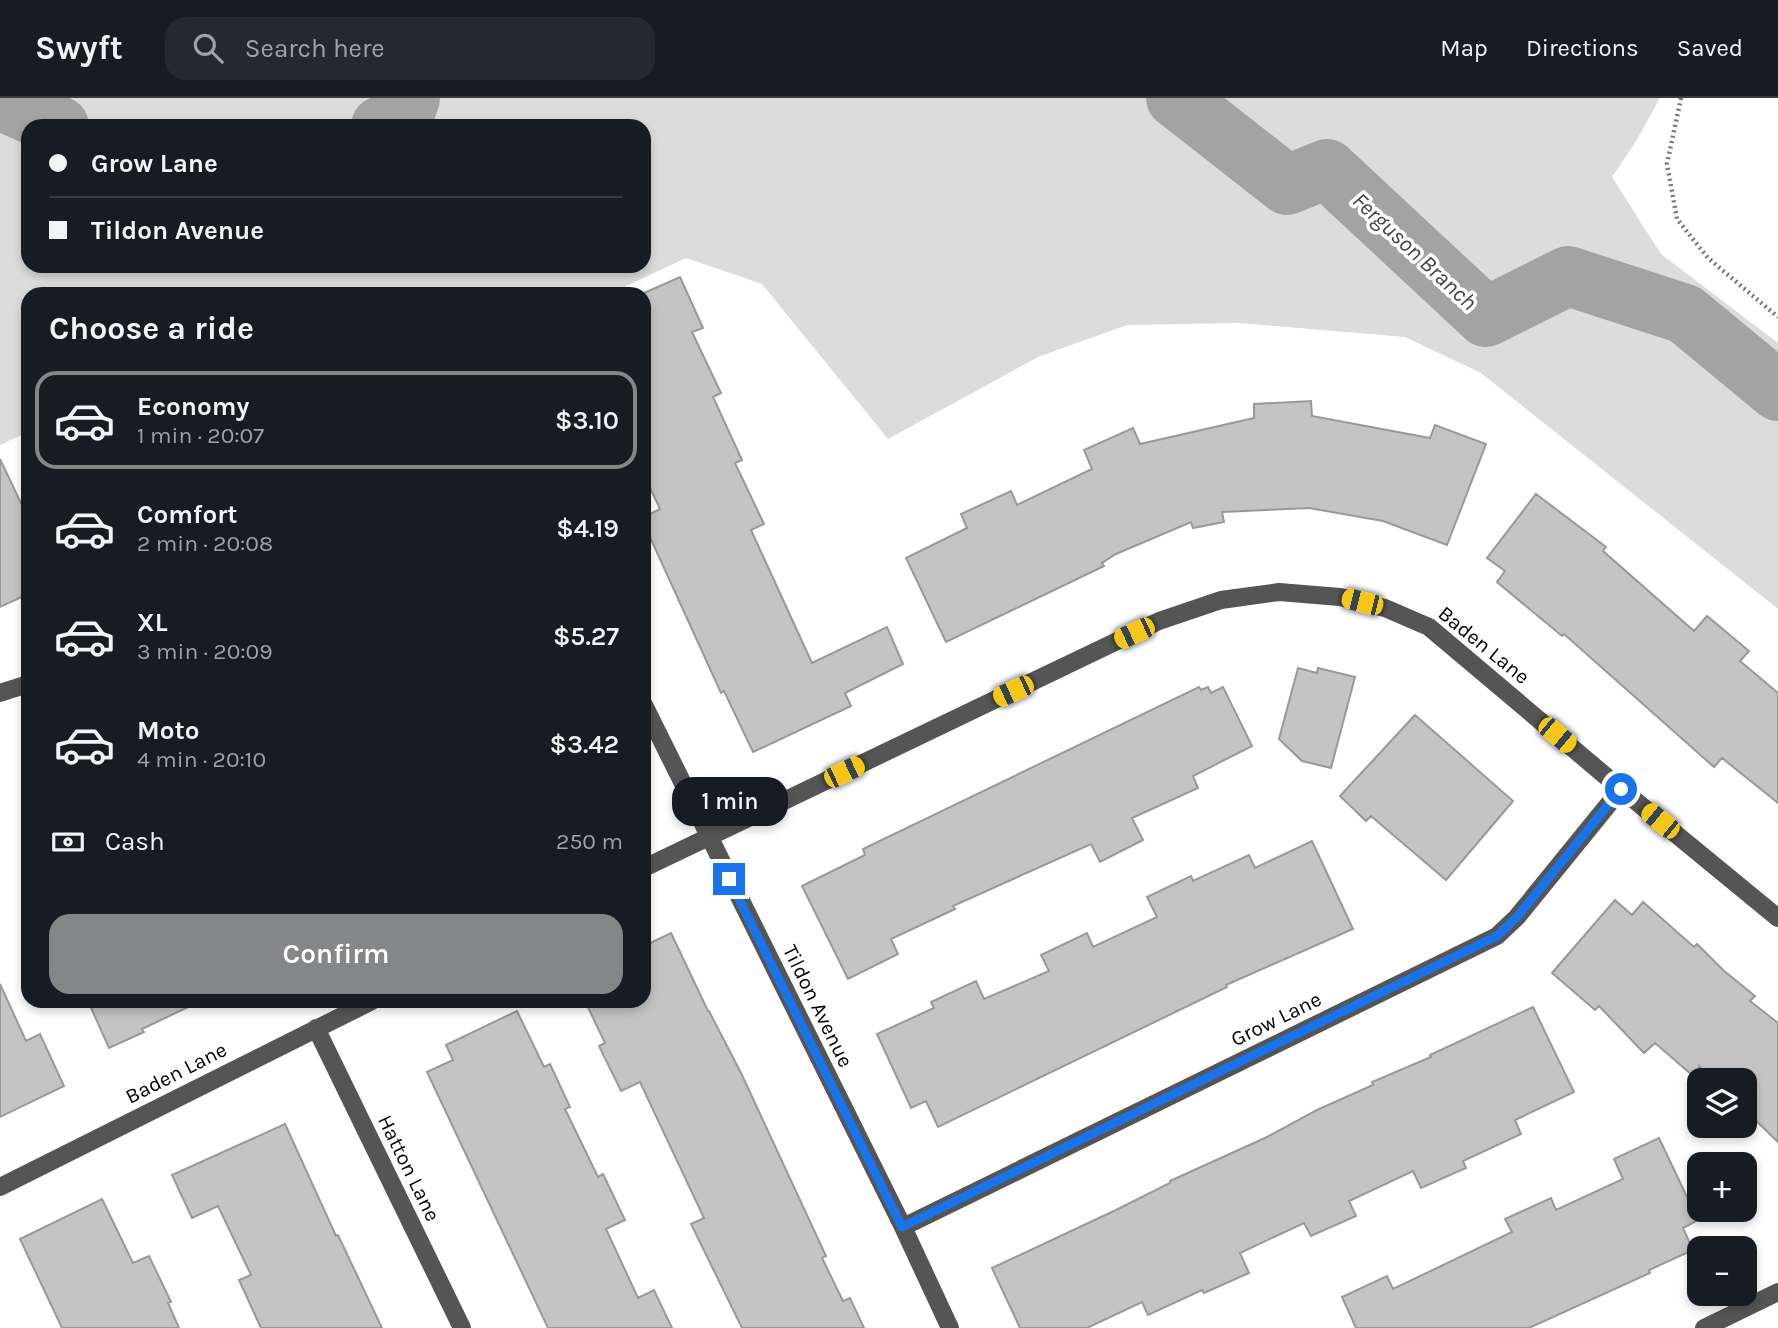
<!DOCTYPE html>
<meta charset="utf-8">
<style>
body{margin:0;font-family:Karla,sans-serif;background:#242831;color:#f1f3f6;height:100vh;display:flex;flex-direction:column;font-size:26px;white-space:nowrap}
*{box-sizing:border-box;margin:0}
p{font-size:23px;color:#9ea1a6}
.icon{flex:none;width:38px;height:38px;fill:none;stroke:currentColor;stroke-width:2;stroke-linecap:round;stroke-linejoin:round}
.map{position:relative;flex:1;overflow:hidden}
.panel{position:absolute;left:21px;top:189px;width:630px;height:721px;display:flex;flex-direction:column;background:#171b24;border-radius:21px;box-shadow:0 4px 10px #0003}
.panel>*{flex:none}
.top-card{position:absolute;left:21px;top:21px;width:630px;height:154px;border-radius:21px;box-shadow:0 4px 10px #0003;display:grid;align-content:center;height:154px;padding:0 28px;background:#171b24}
.fabs{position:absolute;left:1687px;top:970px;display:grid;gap:14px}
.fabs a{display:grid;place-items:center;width:70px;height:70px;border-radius:14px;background:#171b24;box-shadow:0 4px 10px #0003;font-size:35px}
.end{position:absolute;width:32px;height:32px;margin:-16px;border:9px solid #1a73e8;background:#fff;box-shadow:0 0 0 4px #fff}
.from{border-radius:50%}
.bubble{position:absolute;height:49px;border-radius:21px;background:#171b24;box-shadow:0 4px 10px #0003;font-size:23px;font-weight:600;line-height:49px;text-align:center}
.car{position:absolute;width:21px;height:42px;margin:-21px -10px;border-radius:9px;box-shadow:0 0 5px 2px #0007;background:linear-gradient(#f5c518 24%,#345 0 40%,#f5c518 0 76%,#345 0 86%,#f5c518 0)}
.top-card b{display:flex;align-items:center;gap:24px;height:66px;font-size:26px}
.top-card b+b{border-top:2px solid #363941}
.top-card i{width:18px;height:18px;background:#f1f3f6}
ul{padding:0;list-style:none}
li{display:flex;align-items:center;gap:21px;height:98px;margin:0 14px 10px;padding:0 14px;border:4px solid transparent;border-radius:21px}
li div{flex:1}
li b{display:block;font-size:26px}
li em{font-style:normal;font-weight:600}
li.on{border-color:#858687}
li>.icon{width:63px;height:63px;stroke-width:1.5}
h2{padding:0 28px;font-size:32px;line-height:84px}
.pay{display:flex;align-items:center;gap:18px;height:77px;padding:0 28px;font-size:26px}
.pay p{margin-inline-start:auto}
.button{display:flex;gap:14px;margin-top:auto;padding:14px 28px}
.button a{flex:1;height:80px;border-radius:21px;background:#858687;color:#fff;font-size:28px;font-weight:600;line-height:80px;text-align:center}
header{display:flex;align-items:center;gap:42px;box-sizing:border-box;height:98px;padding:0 35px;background:#171b24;border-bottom:2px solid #363941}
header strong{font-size:33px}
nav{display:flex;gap:38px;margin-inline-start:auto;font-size:24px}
.search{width:490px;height:63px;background:#242831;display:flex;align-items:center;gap:18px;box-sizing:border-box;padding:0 24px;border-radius:21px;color:#9ea1a6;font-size:26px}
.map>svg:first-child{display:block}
.green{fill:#dcdcdc;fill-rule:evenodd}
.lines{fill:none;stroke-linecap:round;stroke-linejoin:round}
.river{stroke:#a3a3a3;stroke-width:60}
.building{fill:#c4c4c4;stroke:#999;stroke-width:2}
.path{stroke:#777;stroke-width:4.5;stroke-dasharray:2 3.5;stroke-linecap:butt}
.minor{stroke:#555;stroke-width:18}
.route{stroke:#1a73e8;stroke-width:9}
.labels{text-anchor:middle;stroke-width:7;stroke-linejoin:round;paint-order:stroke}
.street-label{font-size:21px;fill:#000;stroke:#fff}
.water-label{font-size:23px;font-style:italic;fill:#444;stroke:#fff}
</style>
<header>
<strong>Swyft</strong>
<div class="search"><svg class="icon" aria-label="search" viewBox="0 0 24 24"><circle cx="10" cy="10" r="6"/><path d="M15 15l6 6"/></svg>Search here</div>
<nav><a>Map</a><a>Directions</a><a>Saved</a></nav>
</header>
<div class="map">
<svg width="1778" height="1230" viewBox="0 0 1778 1230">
<rect width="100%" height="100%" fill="#fff"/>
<!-- green -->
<path class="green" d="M0,0H1660L1635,45L1612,79L1661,156L1778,245V511L1481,275L1405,239L1239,225L1127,227L1038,259L888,341L762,186L686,160L609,196H498L494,194L489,196H28V334L0,347ZM28,28H644V168H28Z"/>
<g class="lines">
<!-- river -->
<path class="river" d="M1176,0L1287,87L1327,71L1486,219L1568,178L1685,216L1778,293
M0,5L4,4L59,28
M381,28L404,17L410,0"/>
</g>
<!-- building -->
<path class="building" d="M680,179L703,230L692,234L721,295L713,299L742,362L735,365L764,426L751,432L812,565L887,529L903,566L845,595L851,608L753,654L724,593L721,595L644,426V419L660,411L644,377V195Z
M1311,303L1312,318L1430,340L1435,327L1486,346L1447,447L1383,423L1309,410L1222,414L1224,424L1193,430L1191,424L1116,456L1102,465L1104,468L946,544L906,460L967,430L961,416L1011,393L1017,407L1092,371L1084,352L1133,330L1140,346L1254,320V306Z
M0,361L28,420V496L0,509Z
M1536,396L1606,449L1603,453L1694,533L1707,518L1749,553L1740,563L1778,595V705L1722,660L1714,669L1564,536L1562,538L1497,484L1505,473L1487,460Z
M1298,570L1317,575L1318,570L1355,579L1331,670L1302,663L1279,641Z
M1199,589L1201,592L1208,589L1211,595L1223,589L1252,648L1193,678L1198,690L1132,720L1143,742L1100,764L1091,746L953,808L955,811L891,841L898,856L848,881L802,788L865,757L863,751Z
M1415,617L1513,703L1446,782L1371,718L1366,723L1340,698Z
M1312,743L1353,831L1226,887L1227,889L938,1029L926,1003L911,1010L877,936L934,910L931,904L976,883L984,901L1049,873L1041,857L1087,835L1093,849L1157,819L1147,799L1191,778L1193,783L1249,757L1255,770Z
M1615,802L1632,817L1643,804L1694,849L1697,846L1723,872L1755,898L1750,903L1778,925V1044L1745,1012V982H1714L1699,968V983L1655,945L1644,955L1599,908L1595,912L1552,875Z
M671,835L708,913H709L742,977L826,1158L822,1160L843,1203L850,1200L864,1230H742L691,1126L704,1120L640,984L621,993L599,948L605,945L585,903H644V848Z
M0,886L26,943L40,936L64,988L0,1019Z
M88,903H201L142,931L144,934L109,950Z
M1533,909L1574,994L1515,1022L1521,1036L1463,1063L1466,1070L1421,1090L1413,1073L1349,1103L1356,1118L1311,1138L1304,1125L1240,1155L1249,1175L1204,1195L1202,1192L1148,1217L1142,1204L1087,1230H1020L992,1170L1116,1112L1170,1085V1083L1265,1040L1317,1012L1373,987L1372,984L1431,959L1430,957Z
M517,913L544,969L550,966L570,1009L565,1011L598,1079L603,1076L625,1122L606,1131L638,1200L654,1192L672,1230H548L427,974L453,962L446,947Z
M285,1026L336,1138L338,1137L382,1230H261L239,1182L251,1177L218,1108L192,1120L172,1077Z
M1659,1040L1698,1122L1683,1130L1693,1152L1649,1172L1650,1175L1529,1230H1356L1342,1199L1387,1178L1393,1191L1512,1134L1505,1121L1551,1100L1556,1112L1623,1081L1614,1061Z
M102,1101L133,1165L149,1158L171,1204L168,1205L179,1230H62L20,1141Z"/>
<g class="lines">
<!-- path -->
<path class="path" d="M1681,0L1667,66L1677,121L1708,160L1778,219"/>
<!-- minor -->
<path class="minor" d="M0,595L28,586
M644,607L903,1129L950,1230
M644,770L1159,523L1221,502L1279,494L1340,499L1385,510L1429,529L1621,691L1778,820
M316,930L462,1230
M0,1089L372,903
M903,1129L1497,838L1517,819L1621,691
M1704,1230L1778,1194"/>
</g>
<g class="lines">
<!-- route -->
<path class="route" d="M729,781L902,1129L1497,838L1517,819L1621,691"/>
</g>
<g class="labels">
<!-- street labels -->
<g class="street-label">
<text transform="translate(1484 547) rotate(39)" y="7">Baden Lane</text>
<text transform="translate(818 908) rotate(64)" y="7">Tildon Avenue</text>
<text transform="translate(1276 921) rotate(-26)" y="7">Grow Lane</text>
<text transform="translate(176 975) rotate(-27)" y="7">Baden Lane</text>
<text transform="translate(409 1070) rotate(64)" y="7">Hatton Lane</text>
</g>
<!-- water labels -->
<g class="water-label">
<text transform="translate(1415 153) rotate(43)" y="8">Ferguson Branch</text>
</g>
</g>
</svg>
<div class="fabs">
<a><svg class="icon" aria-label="layers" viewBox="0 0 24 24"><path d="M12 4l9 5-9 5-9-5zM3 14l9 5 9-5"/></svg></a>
<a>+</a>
<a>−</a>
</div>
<i class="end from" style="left:1621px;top:691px"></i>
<i class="end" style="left:729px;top:781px"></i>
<div class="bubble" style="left:672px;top:679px;width:116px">1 min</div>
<i class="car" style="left:1362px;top:504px;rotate:284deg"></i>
<i class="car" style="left:1134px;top:535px;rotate:245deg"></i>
<i class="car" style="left:1013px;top:593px;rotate:245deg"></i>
<i class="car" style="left:1557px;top:637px;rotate:130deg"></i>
<i class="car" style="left:844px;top:674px;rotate:64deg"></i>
<i class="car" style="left:1660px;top:723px;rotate:309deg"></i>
<div class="top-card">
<b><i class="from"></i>Grow Lane</b>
<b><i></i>Tildon Avenue</b>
</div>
<section class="panel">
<h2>Choose a ride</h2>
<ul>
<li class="on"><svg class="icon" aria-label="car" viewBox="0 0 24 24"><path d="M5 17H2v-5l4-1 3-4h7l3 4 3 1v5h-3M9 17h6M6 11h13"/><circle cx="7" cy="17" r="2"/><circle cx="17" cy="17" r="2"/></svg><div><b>Economy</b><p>1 min · 20:07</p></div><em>$3.10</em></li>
<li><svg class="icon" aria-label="car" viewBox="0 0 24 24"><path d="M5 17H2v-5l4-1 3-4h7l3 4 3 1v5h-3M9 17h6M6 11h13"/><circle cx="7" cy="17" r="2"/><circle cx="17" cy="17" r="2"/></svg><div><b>Comfort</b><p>2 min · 20:08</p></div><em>$4.19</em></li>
<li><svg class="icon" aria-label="car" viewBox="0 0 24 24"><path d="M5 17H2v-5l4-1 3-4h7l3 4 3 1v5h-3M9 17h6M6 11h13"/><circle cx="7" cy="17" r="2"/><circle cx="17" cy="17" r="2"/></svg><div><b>XL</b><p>3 min · 20:09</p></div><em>$5.27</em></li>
<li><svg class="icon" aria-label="car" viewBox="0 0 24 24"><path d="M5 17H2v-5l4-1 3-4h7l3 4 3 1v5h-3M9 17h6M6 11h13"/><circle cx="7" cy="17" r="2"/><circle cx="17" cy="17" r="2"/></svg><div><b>Moto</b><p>4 min · 20:10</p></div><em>$3.42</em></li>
</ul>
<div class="pay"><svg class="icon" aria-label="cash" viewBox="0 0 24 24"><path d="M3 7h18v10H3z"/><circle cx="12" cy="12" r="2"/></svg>Cash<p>250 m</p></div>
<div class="button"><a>Confirm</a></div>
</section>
</div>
